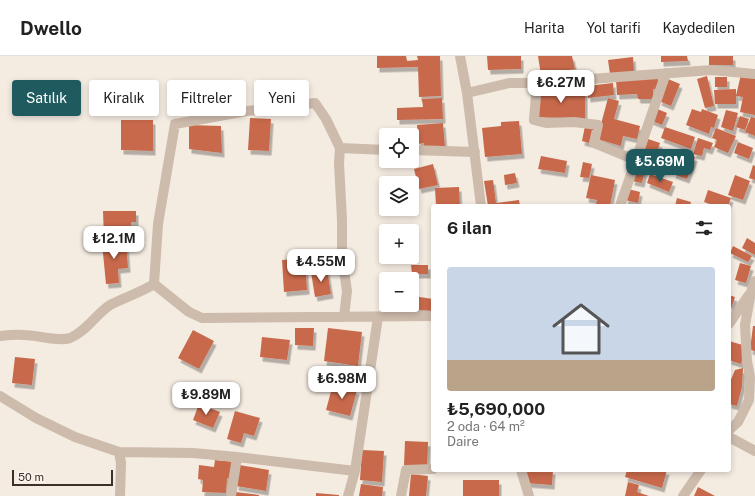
<!DOCTYPE html>
<html lang="tr">
<meta charset="utf-8">
<style>
body{margin:0;font-family:"Public Sans",sans-serif;background:#f6f6f6;color:#222;height:100vh;display:flex;flex-direction:column;font-size:15px;white-space:nowrap}
*{box-sizing:border-box;margin:0}
p{font-size:13px;color:#767676}
.icon{flex:none;width:22px;height:22px;fill:none;stroke:currentColor;stroke-width:2;stroke-linecap:round;stroke-linejoin:round}
.map{position:relative;flex:1;overflow:hidden}
.side{position:absolute;left:431px;top:148px;width:300px;height:268px;display:flex;flex-direction:column;background:#fff;border-radius:4px;box-shadow:0 2px 6px #0003}
.side>*{flex:none}
.hud{position:absolute;left:12px;top:24px;width:359px;height:36px;display:flex;gap:8px}
.buttons{position:absolute;left:379px;top:72px;display:grid;gap:8px}
.buttons a{display:grid;place-items:center;width:40px;height:40px;border-radius:4px;background:#fff;box-shadow:0 2px 6px #0003;font-size:20px}
.scale{position:absolute;left:12px;bottom:10px;width:101px;box-sizing:border-box;padding-left:4px;border:2px solid #3b302b;border-top:0;font-size:11px;line-height:14px;white-space:nowrap;color:#3b302b;-webkit-text-stroke:3px #fbf5ee;paint-order:stroke}
.price{position:absolute;translate:-50% -34px;padding:0 9px;border-radius:8px;background:#fff;color:#222;font-size:13px;line-height:26px;filter:drop-shadow(0 1px 2px #0008)}
.price::after{content:'';position:absolute;left:50%;top:24px;width:12px;height:9px;margin-left:-6px;background:inherit;clip-path:polygon(0 0,100% 0,50% 100%)}
.price.selected{background:#1f5a5e;color:#fff}
ul{padding:0;list-style:none}
li{display:grid;align-content:center;gap:8px;height:212px;padding:0 16px}
li+li{border-top:1px solid #e0e0e0}
li span{display:grid;place-items:center;height:124px;border-radius:4px;color:#555}
li>.icon{margin-inline-start:auto}
span .icon{width:72px;height:72px;fill:#fffc;stroke-width:1}
li b{font-size:17px}
h2{display:flex;justify-content:space-between;align-items:center;height:48px;padding:0 16px;font-size:17px}
.chip{padding:0 14px;border-radius:4px;background:#fff;box-shadow:0 2px 6px #0003;font-size:14px;line-height:36px}
.chip.selected{background:#1f5a5e;color:#fff}
header{display:flex;align-items:center;gap:24px;box-sizing:border-box;height:56px;padding:0 20px;background:#fff;border-bottom:1px solid #e0e0e0}
header strong{font-size:19px}
nav{display:flex;gap:22px;margin-inline-start:auto;font-size:14px}
.map>svg:first-child{display:block}
.building{fill:#c8694b;filter:url(#shadow)}
.lines{fill:none;stroke-linecap:round;stroke-linejoin:round}
.minor{stroke:#cdbbac;stroke-width:10}
</style>
<header>
<strong>Dwello</strong>
<nav><a>Harita</a><a>Yol tarifi</a><a>Kaydedilen</a></nav>
</header>
<div class="map">
<svg width="755" height="440" viewBox="0 0 755 440">
<defs>
<filter id="shadow"><feDropShadow dx="2.5" dy="4.5" stdDeviation="0" flood-color="#0004"/></filter>
</defs>
<rect width="100%" height="100%" fill="#f4ebe1"/>
<path class="building" d="M377,0H406L407,5L418,4L417,0H440L441,40L419,41L418,11L377,12Z
M487,0H521V13L488,14Z
M538,0H572L575,13L541,19Z
M661,0H687L688,5L661,6Z
M709,0H733V9H709Z
M633,1L634,16L610,18L608,4Z
M741,18L755,21V59L740,56L743,41L736,40Z
M707,20L714,50L705,52L697,23Z
M658,21V33H653V43H638L637,38L617,39L616,23Z
M715,21H727V31H715Z
M668,23L680,28L671,50L659,45Z
M613,27L614,39L588,42L587,30Z
M538,32L585,34V63L537,61Z
M736,33V48H715L714,34Z
M442,42L443,63L397,64V52L423,51L422,43Z
M608,42L619,45L614,63L640,70L637,83L623,80L621,90L597,83Z
M655,52L667,57L662,69L650,64Z
M692,53L701,56L702,53L718,59L714,72L711,71L709,78L686,69Z
M726,54L738,57L733,75L721,71Z
M740,60L749,63L745,74L736,71Z
M751,61L755,62V80L745,76Z
M250,62L271,63L269,95L248,94Z
M121,64H153V95L121,94Z
M519,65L522,98L485,101L482,72L501,70V66Z
M443,67L445,91L424,93V87L418,88L417,69Z
M189,69L221,70L222,97L189,93Z
M585,70L595,72L589,87L582,85Z
M665,71L695,81L691,93L661,82Z
M716,72L736,80L728,97L714,91L717,84L712,82Z
M698,82L713,87L710,94L704,92L702,100L693,98Z
M648,83L660,87L656,99L644,96Z
M738,86L753,92L749,103L734,97Z
M680,96L695,101L687,123L673,118Z
M541,100L567,105L565,117L538,113Z
M583,106L592,108L589,122L580,121Z
M433,108L438,129L419,133L414,113Z
M753,109L755,110V124L749,122Z
M635,111L645,114L642,127L632,125Z
M515,117L517,127L505,129L504,119Z
M650,118L673,126L669,136L647,127Z
M591,119L615,124L610,150L596,148L597,144L586,142Z
M735,119L750,125L743,144L728,139Z
M493,124L496,147L519,144L520,150H488L484,125Z
M459,131L460,150H436L435,132Z
M628,133L640,136L638,147L625,144Z
M708,134L731,142L728,150H716L704,146Z
M677,142L691,146L690,150H675Z
M103,155H136V166H131V181L104,182Z
M747,182L755,187V199L742,192Z
M126,185L128,212L118,213L119,227L106,228L102,187Z
M733,190L752,200L748,206L730,197Z
M305,202L307,234L284,236L282,204Z
M740,207L751,210L746,227L735,224Z
M411,209H428V218H412Z
M327,213L331,238L315,241L311,216Z
M729,239L735,241L731,253L729,252Z
M413,240L433,243V255L412,253Z
M753,270H755V295L750,294Z
M295,272H314L313,290L295,289Z
M328,272L362,276L358,310L324,305Z
M193,274L214,285L199,313L178,302Z
M262,281L290,284L287,304L260,301Z
M729,285L746,290L741,308L729,304Z
M15,301L35,303L32,329L12,327Z
M743,312L742,331L737,350L729,348V328L735,314Z
M333,328L357,334L350,360L326,354Z
M199,348L220,356L213,372L193,364Z
M235,355L260,362L254,380L244,377L241,387L227,383Z
M405,385L428,386L427,410L404,409Z
M362,394L384,395L382,426L360,424Z
M215,404L234,406L233,416H230L229,422H227L226,437L202,436L203,424L198,423L199,409L214,411Z
M239,409L269,414L266,435L236,430Z
M527,414H553L552,429L526,427Z
M627,414H667L662,432L625,421Z
M411,418L428,420L426,440H409Z
M463,424H499V440H463Z
M628,426L639,429L637,436L649,440H625Z
M361,428L383,431L382,440H359Z
M698,431L715,440H694Z
M236,436L259,439V440H236Z
M316,437L339,439V440H316Z"/>
<g class="lines">
<path class="minor" d="M460,0L467,37L481,150
M537,27L534,64L546,67L574,66L598,69L594,87L635,104
M467,37L509,27H537L712,14L755,18
M340,92L339,107L342,164V201L347,235L344,261
M412,94L475,96
M620,150L666,17
M154,228L158,168L175,68L247,55L315,47L326,63L340,92L386,94
M154,228L189,256L202,262L433,260
M729,268L748,240
M0,280C8,279 16,278 24,279C37,279 59,286 70,282C86,276 96,258 110,249C125,241 140,237 154,228
M0,340L36,362L75,381L119,396
M729,374L738,366L749,344L750,321L747,305L745,269L751,236L755,225
M729,381L755,395
M521,414L529,440
M120,440L121,407L119,396L193,397L237,401
M231,440L237,401L355,415
M348,440L355,415L378,261
M401,440L406,414L433,413
M683,440L701,414"/>
</g>
</svg>
<div class="buttons">
<a><svg class="icon" aria-label="locate" viewBox="0 0 24 24"><circle cx="12" cy="12" r="6"/><path d="M12 2v4M12 18v4M2 12h4M18 12h4"/></svg></a>
<a><svg class="icon" aria-label="layers" viewBox="0 0 24 24"><path d="M12 4l9 5-9 5-9-5zM3 14l9 5 9-5"/></svg></a>
<a>+</a>
<a>−</a>
</div>
<div class="scale">50 m</div>
<b class="price" style="left:561px;top:48px">₺6.27M</b>
<b class="price selected" style="left:660px;top:127px">₺5.69M</b>
<b class="price" style="left:114px;top:204px">₺12.1M</b>
<b class="price" style="left:321px;top:227px">₺4.55M</b>
<b class="price" style="left:342px;top:344px">₺6.98M</b>
<b class="price" style="left:206px;top:360px">₺9.89M</b>
<div class="hud">
<a class="chip selected">Satılık</a>
<a class="chip">Kiralık</a>
<a class="chip">Filtreler</a>
<a class="chip">Yeni</a>
</div>
<section class="side">
<h2>6 ilan<svg class="icon" aria-label="filters" viewBox="0 0 24 24"><path d="M4 7h16M4 17h16"/><circle cx="9" cy="7" r="2"/><circle cx="15" cy="17" r="2"/></svg></h2>
<ul>
<li><span style="background:linear-gradient(#c9d6e8 75%,#b9a48a 0)"><svg class="icon" aria-label="home" viewBox="0 0 24 24"><path d="M3 11l9-7 9 7M6 9v11h12V9"/></svg></span><div><b>₺5,690,000</b><p>2 oda · 64 m²</p><p>Daire</p></div></li>
</ul>
</section>
</div>
